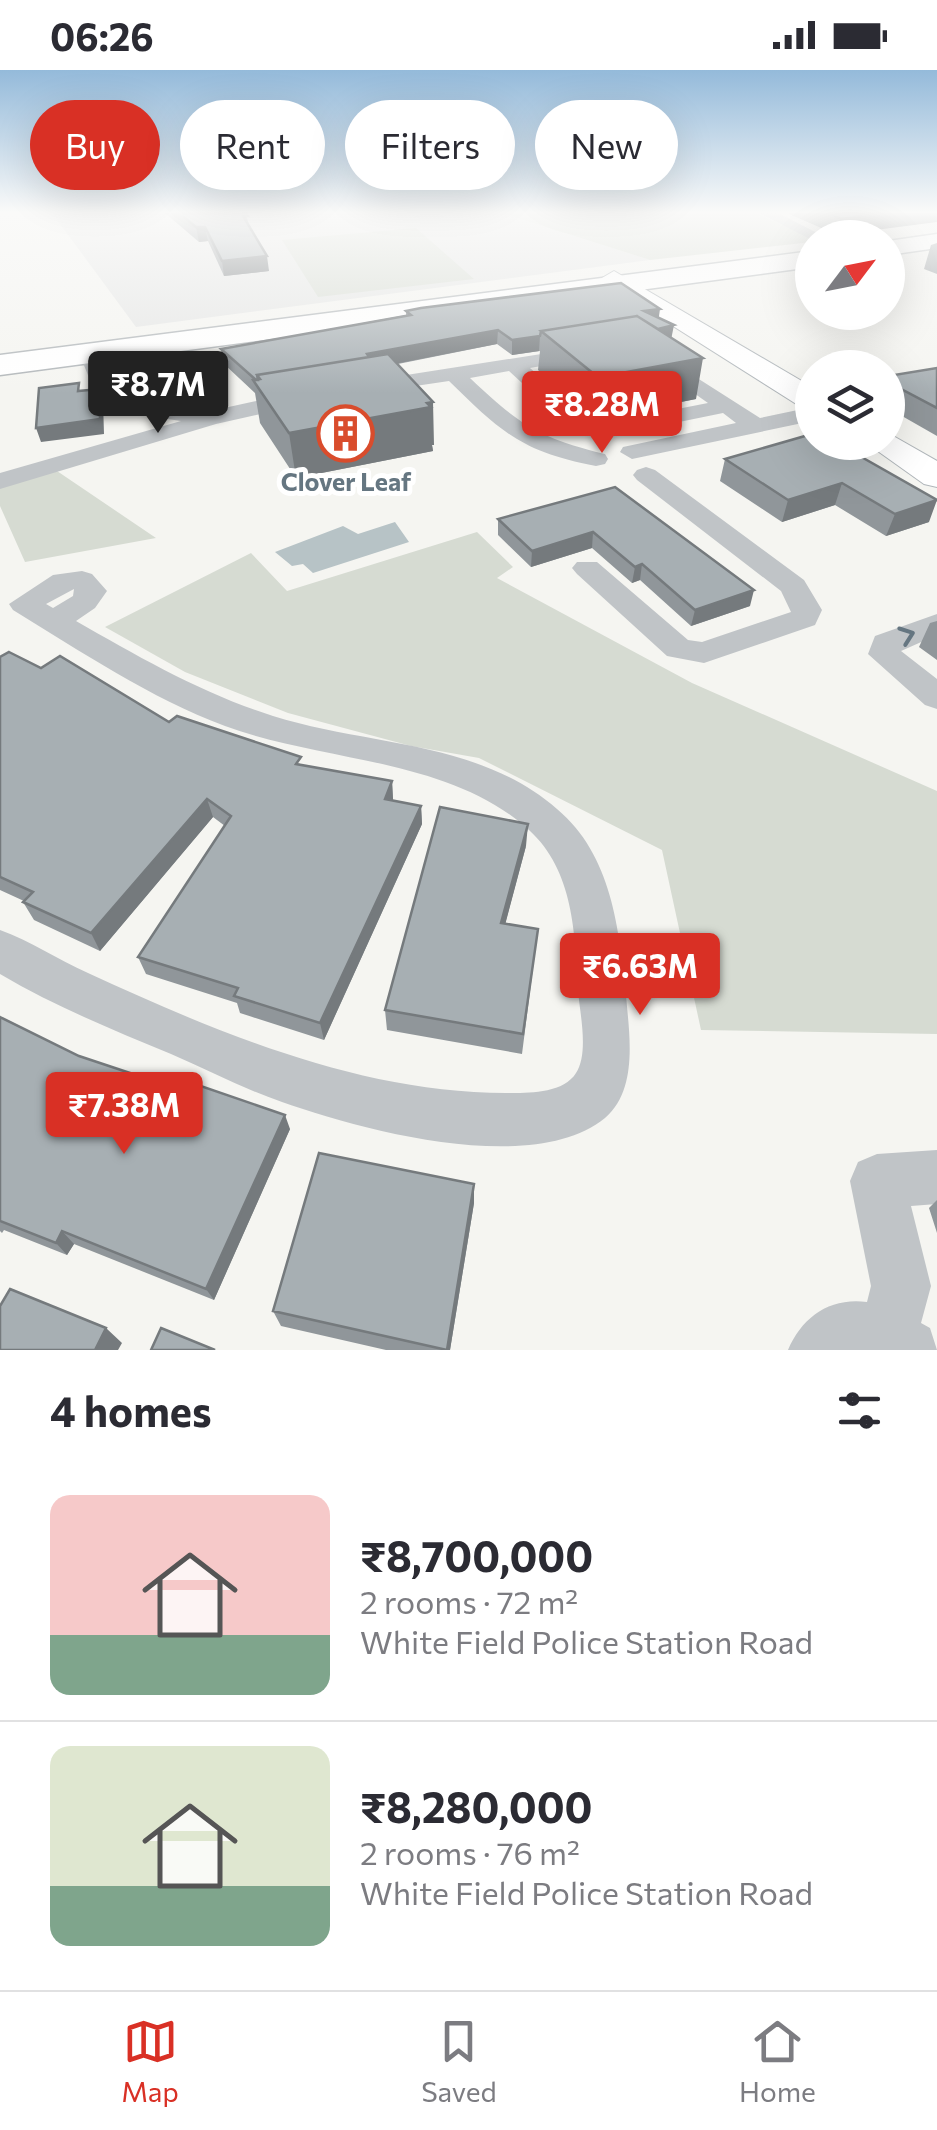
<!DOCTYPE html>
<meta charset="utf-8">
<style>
body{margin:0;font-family:Commissioner,sans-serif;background:#f2f2f3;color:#2b2b33;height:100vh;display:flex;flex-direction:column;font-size:38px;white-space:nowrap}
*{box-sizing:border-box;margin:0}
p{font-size:32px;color:#7c7c81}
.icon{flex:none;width:55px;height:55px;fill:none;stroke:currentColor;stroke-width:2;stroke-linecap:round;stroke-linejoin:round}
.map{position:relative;height:1280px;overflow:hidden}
.details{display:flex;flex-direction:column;background:#fff;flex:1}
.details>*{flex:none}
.banner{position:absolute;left:30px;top:30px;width:878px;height:90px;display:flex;gap:20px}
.needle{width:65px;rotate:58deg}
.buttons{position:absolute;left:795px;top:150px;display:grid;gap:20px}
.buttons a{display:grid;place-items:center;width:110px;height:110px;border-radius:50%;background:#fff;box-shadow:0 10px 40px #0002;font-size:50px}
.price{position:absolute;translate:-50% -85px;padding:0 22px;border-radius:10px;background:#d93025;color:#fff;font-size:32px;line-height:65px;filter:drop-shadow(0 2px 5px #0008)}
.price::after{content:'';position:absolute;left:50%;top:60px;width:30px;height:22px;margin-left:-15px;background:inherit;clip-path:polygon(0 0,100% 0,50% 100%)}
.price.on{background:#222;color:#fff}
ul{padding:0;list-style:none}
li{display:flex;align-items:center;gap:30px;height:250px;padding:0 50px}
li+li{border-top:2px solid #e1e1e2}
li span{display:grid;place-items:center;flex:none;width:280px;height:200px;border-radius:20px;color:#555}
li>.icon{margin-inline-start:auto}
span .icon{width:120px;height:120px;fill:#fffc;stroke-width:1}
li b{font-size:42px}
h2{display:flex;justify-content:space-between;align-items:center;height:120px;padding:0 50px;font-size:42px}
.tag{padding:0 35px;border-radius:45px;background:#fff;box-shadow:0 10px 40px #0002;font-size:35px;line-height:90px}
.tag.on{background:#d93025;color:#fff}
.status{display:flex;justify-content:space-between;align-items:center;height:70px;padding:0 50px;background:#fff;direction:ltr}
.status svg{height:28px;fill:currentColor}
.dock{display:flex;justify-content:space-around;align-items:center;height:140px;border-top:2px solid #e1e1e2;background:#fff;font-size:28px;color:#7c7c81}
.dock a{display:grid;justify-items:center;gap:5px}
.dock .on{color:#d93025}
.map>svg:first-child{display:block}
.built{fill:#e5e6e5}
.green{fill:#d6dbd2}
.water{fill:#b7c3c6}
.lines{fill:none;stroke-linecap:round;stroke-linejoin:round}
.secondary-casing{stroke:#b0b6ba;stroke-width:2}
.primary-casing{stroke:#b1b6b9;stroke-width:3}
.street{fill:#c0c4c7;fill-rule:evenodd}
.secondary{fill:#fff;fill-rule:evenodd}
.primary{fill:#fff;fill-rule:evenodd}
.wall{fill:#90969a}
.shaded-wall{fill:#757a7d}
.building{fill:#a7afb3;stroke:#757a7d;stroke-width:2.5}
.oneway{stroke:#657681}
.labels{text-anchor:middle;stroke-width:10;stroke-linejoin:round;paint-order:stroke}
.far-poi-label{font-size:25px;font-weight:bold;fill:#657681;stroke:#fff}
</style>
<div class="status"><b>06:26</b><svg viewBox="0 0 49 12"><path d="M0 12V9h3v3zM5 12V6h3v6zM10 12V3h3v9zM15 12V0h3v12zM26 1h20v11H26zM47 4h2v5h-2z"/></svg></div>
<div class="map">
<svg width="937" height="1280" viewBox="0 0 937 1280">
<rect width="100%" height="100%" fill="#f5f5f1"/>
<path class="built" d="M52,143H502L650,190L136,257Z"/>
<path class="green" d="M502,143H756L812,168V172L650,190Z
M416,158L474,209L318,227L282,170Z
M57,401L156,468L25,492L0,436V415Z
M477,462L513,497L497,508L692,613L937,721V964L701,960L662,780L479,688L411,676L288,643L185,602L105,557L251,483L287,521Z"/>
<path class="water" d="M395,452L409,472L313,503L303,494L292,496L275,482L343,456L358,464Z"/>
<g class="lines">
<defs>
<path id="secondary" d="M614,201L812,317V339L801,337L605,213L602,208Z
M888,363L937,391V417L924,414L865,372H888Z"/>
<path id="primary" d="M937,164V178L888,185V171Z
M812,181V197L0,305V285Z"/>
</defs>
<use href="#secondary" class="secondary-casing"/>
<use href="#primary" class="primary-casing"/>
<path class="street" d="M759,143H778L827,168L812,170Z
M89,277L99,283L108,307L173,337L215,340L301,321L312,328L309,333L216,354L0,419V403L181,351L161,348L92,315L79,283Z
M586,277L596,283L593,287L530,298L588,349L606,353L708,333L651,293V285L658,283L760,348L812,337V351L632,389L620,382L623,377L736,353L723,343L606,367L572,359L509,301L470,308C520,355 537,367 605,384L608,389L605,394L596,396C522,382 501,362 449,311L368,323L357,317L368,311Z
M646,397L655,400L804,510L822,540L815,555L704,593L667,586L577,504L572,498L577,492H597L688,570L702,572L791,542L781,521L637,410L633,405L637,400Z
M82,501L92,504L107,521L95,538L76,551C139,587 203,624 273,646C368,676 478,670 557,739C612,785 619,859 626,925C629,963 639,1019 605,1048C533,1107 361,1060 282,1032C244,1019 208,1000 171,984C113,960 54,936 0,904V860C31,871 58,890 88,903C218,963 361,1023 506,1023C527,1023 563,1024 576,1003C589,983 580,944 578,921C575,864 574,801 529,760C450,688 323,692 225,656C150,628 82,582 13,540L9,534L53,505ZM74,519L73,526L53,538L46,534Z
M937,544V565L901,581L937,609V639L925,635L868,584L875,566Z
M937,1080V1134L911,1136L931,1216L921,1253L930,1258L937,1280H788C802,1247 830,1227 867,1232L871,1216L850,1111L858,1092L877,1084Z"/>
<use href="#secondary" class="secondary"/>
<use href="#primary" class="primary"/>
</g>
<path class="wall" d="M165,143H246L249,156L269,201L224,206L208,171L199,172Z
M787,143H937L837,165Z
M937,173V204L924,199L931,175Z
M406,241L658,248L672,268L696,329L600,348L590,346L538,300L540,281L512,285L497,274L398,294L434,375H432L433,381L296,408L260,353L255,323L224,294L221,279L406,245Z
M937,298V366L888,338V306Z
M812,364L929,452L886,466L835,435L782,452L720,411L725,389Z
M615,417L750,536L691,556L640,510L632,513L592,478L531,497L498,465V449Z
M937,551V590L919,577L930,553Z
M0,587L41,598L169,652L303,695L392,711L393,731L421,736L422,754L324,970L240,943L237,933L146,904L138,887L225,756L213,747L100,881L34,850L23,832L24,831L0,820Z
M526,776L505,854L538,859L522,984L387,960L385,940Z
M0,947L79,986L290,1059L214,1230L74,1174L67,1185L4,1160L2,1163L0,1161Z
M474,1114V1133L450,1280H386L281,1256L273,1241Z
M937,1130V1163L929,1138Z"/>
<path class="shaded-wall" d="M885,143H937V152L837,165L841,149Z
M196,157H205L208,171L199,172Z
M267,186L269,201L224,206L222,191Z
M660,239L658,253L644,241Z
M674,255L671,270L655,260Z
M498,260L497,274L374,298L367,284Z
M540,266L539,281L512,285V270Z
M703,288L696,329L600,348L605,306Z
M99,319L103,332L104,364L41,372L36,358Z
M433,332L434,375H432L433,381L296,408L289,363Z
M842,413L835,435L782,452L788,430Z
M937,430L929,452L886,466L895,444Z
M593,462L592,478L531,497L532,481Z
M642,494L640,510L632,513L635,497Z
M754,520L750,536L691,556L695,540Z
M392,711L393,729L386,747L385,729Z
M207,729L213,747L100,881L91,863Z
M421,736L422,754L324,970L320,953Z
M528,754L526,776L500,874L501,853Z
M285,1045L290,1059L214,1230L206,1219Z
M474,1114V1133L450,1280H447Z
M62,1161L74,1174L67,1185L56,1173Z
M106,1258L122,1273L118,1280H95Z"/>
<path class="building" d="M179,143H246L248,146H243L267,186L222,191L205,157H196Z
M828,143H885L841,149Z
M621,213L660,239L644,241L674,255L658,259L637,246L541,261L540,266L512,270L498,260L367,284L369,287L257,305L258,310H256L221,279L411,245L406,241L421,238Z
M637,246L703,288L605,306L594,304L541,261Z
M388,284L433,332L427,333L431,337L289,363L253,310L260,309L257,305Z
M937,298V338L888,312V306Z
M79,313L78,321L99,319L100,349L36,358L39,318Z
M812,364V372H835L937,430L895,444L842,413L788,430L725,389Z
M615,417L754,520L695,540L642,494L635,497L593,462L532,481L498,449Z
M9,582L41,598L60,586L169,652L177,646L301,687L296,694L392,711L385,729L421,736L320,953L234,926L238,918L138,887L231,746L207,729L91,863L23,832L33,822L0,807V587Z
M440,737L528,754L501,853L538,859L523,964L385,940Z
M0,947L79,986L190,1023L195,1014L285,1045L206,1219L62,1161L56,1173L0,1151Z
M319,1083L474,1114L447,1280L273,1241Z
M10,1219L106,1258L95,1280H0V1236Z
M161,1258L215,1280H151Z"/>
<defs><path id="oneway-chevron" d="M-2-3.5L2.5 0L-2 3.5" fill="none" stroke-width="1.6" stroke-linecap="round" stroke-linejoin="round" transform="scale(2.5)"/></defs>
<use class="oneway" href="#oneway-chevron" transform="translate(907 565) rotate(-20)"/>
<linearGradient id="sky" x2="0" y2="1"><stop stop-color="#94bada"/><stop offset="0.44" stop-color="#fafaf9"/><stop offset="1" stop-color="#fafaf9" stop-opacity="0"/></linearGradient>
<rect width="937" height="323" fill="url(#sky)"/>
<defs>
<symbol id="building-ring" viewBox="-11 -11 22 22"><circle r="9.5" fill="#fff" stroke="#d94c2c" stroke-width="1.5"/><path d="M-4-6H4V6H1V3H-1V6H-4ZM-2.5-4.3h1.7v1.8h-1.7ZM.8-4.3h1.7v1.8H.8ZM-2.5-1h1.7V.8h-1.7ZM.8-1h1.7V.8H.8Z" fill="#d94c2c"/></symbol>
</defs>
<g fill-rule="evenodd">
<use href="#building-ring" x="314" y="332" width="63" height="63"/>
</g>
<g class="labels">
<g class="far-poi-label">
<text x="346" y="421">Clover Leaf</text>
</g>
</g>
</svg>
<div class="buttons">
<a><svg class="needle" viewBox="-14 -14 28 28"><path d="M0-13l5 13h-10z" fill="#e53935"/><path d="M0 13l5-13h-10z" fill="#7c7c81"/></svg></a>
<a><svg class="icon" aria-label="layers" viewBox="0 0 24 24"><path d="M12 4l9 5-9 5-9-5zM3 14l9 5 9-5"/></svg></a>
</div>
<b class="price on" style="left:158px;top:366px">₹8.7M</b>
<b class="price" style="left:602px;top:386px">₹8.28M</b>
<b class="price" style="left:640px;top:948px">₹6.63M</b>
<b class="price" style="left:124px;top:1087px">₹7.38M</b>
<div class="banner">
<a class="tag on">Buy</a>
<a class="tag">Rent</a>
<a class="tag">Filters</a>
<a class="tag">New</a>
</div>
</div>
<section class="details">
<h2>4 homes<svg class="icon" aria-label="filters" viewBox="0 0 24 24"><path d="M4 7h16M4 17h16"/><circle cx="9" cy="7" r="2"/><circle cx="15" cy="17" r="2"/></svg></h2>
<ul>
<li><span style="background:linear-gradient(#f6c9c9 70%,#7fa58c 0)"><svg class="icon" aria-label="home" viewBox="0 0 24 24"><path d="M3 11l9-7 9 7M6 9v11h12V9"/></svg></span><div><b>₹8,700,000</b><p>2 rooms · 72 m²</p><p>White Field Police Station Road</p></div></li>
<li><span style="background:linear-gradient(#dfe7d0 70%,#7fa58c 0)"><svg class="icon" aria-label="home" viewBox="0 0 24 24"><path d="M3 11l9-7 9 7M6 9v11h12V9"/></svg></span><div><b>₹8,280,000</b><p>2 rooms · 76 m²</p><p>White Field Police Station Road</p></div></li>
</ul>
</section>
<nav class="dock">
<a class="on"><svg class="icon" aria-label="map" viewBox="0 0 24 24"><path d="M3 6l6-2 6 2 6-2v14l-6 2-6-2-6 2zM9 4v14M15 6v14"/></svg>Map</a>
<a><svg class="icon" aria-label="saved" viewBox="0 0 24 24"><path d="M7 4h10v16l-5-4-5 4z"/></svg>Saved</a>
<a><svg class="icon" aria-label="home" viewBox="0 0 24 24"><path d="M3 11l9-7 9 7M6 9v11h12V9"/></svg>Home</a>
</nav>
